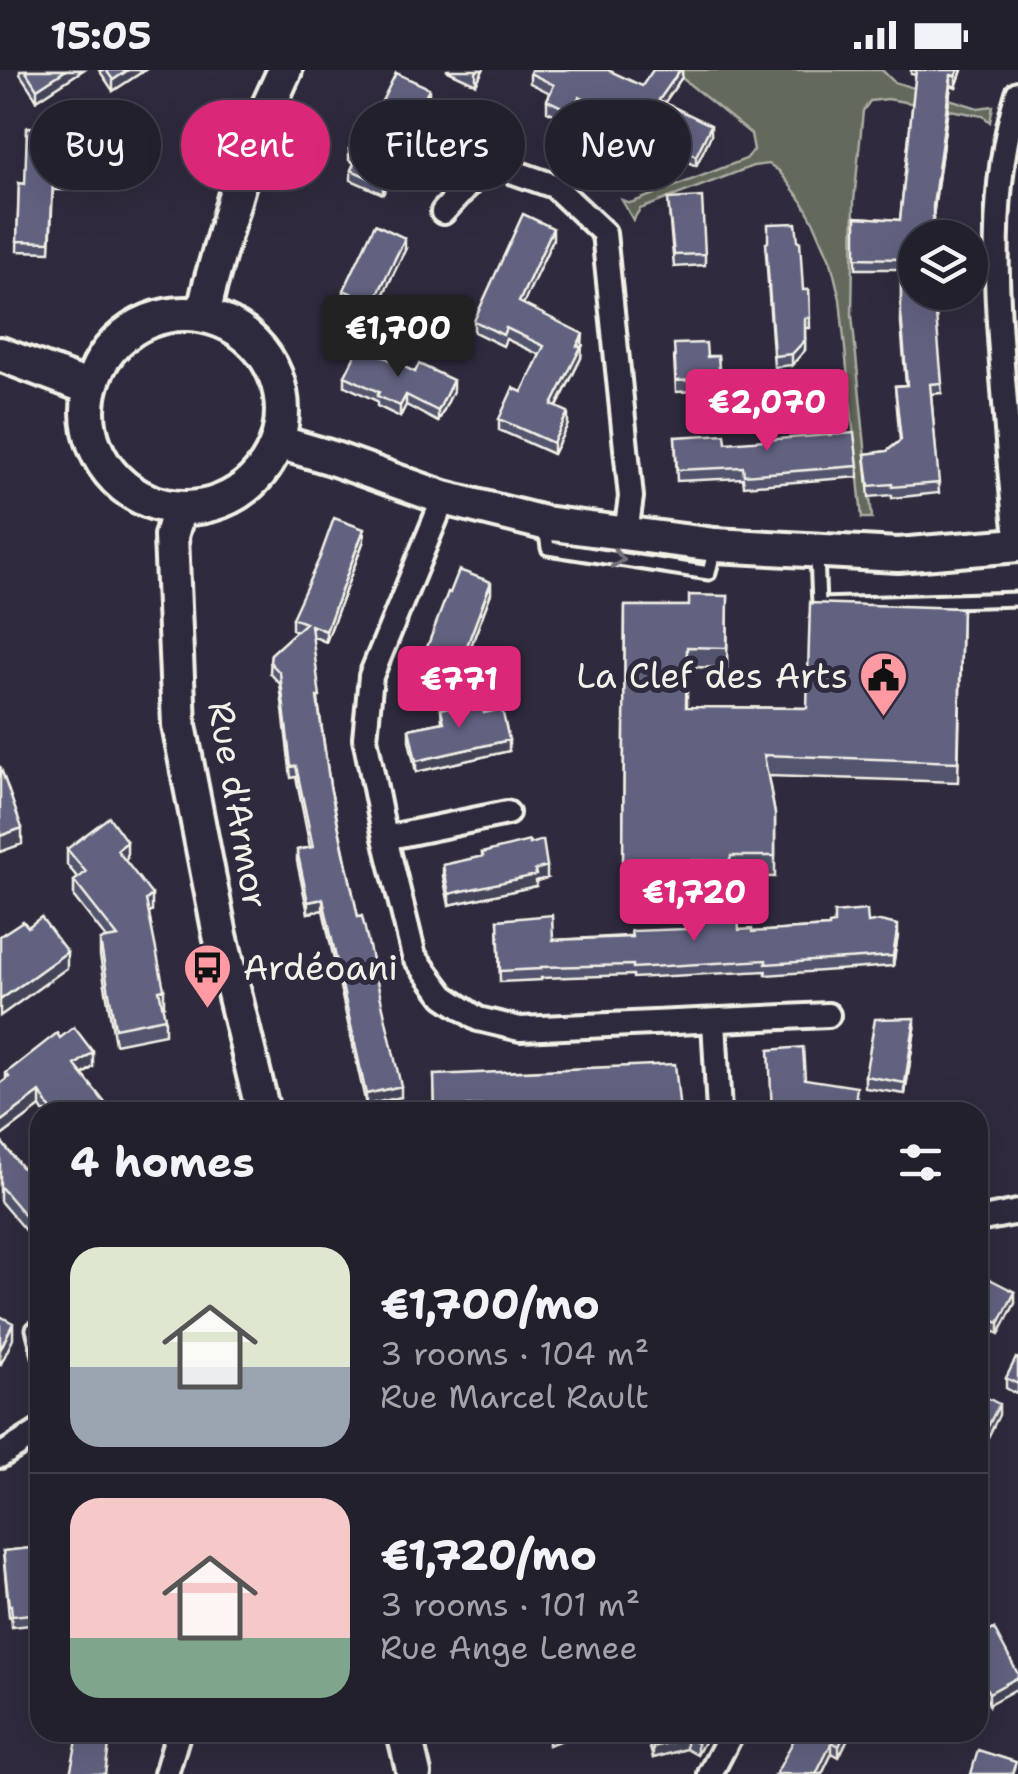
<!DOCTYPE html>
<meta charset="utf-8">
<style>
body{margin:0;font-family:"Shantell Sans",sans-serif;background:#2f2d3a;color:#f1f3f6;height:100vh;display:flex;flex-direction:column;font-size:38px;white-space:nowrap}
*{box-sizing:border-box;margin:0}
p{font-size:32px;color:#a3a3aa}
.icon{flex:none;width:55px;height:55px;fill:none;stroke:currentColor;stroke-width:2;stroke-linecap:round;stroke-linejoin:round}
.map{position:relative;flex:1;overflow:hidden}
.details{position:absolute;left:30px;top:1032px;width:958px;height:640px;display:flex;flex-direction:column;background:#23202e;border-radius:30px;box-shadow:0 10px 40px #0002,0 0 0 2px #403e4a}
.details>*{flex:none}
.banner{position:absolute;left:30px;top:30px;width:960px;height:90px;display:flex;gap:20px}
.fabs{position:absolute;left:898px;top:150px;display:grid;gap:20px}
.fabs a{display:grid;place-items:center;width:90px;height:90px;border-radius:50%;background:#23202e;box-shadow:0 10px 40px #0002,0 0 0 2px #403e4a;font-size:50px}
.price{position:absolute;translate:-50% -85px;padding:0 22px;border-radius:10px;background:#db2777;color:#fff;font-size:32px;line-height:65px;filter:drop-shadow(0 2px 5px #0008)}
.price::after{content:'';position:absolute;left:50%;top:60px;width:30px;height:22px;margin-left:-15px;background:inherit;clip-path:polygon(0 0,100% 0,50% 100%)}
.price.selected{background:#222;color:#fff}
ul{padding:0;list-style:none}
li{display:flex;align-items:center;gap:30px;height:250px;padding:0 40px}
li+li{border-top:2px solid #403e4a}
li span{display:grid;place-items:center;flex:none;width:280px;height:200px;border-radius:30px;color:#555}
li>.icon{margin-inline-start:auto}
span .icon{width:120px;height:120px;fill:#fffc;stroke-width:1}
li b{font-size:42px}
h2{display:flex;justify-content:space-between;align-items:center;height:120px;padding:0 40px;font-size:42px}
.chip{padding:0 35px;border-radius:45px;background:#23202e;box-shadow:0 10px 40px #0002,0 0 0 2px #403e4a;font-size:35px;line-height:90px}
.chip.selected{background:#db2777;color:#fff}
.status{display:flex;justify-content:space-between;align-items:center;height:70px;padding:0 50px;background:#23202e;direction:ltr}
.status svg{height:28px;fill:currentColor}
.map>svg:first-child{display:block}
.green{fill:#64695b;stroke:#acada2;stroke-width:2.5}
.lines{fill:none;stroke-linecap:round;stroke-linejoin:round}
.lane-casing{stroke:#f4f1e8;stroke-width:19}
.street-casing{stroke:#f4f1e8;stroke-width:30}
.secondary-casing{stroke:#f4f1e8;stroke-width:40}
.lane{stroke:#2f2a3d;stroke-width:11}
.street{stroke:#2f2a3d;stroke-width:22}
.secondary{stroke:#2f2a3d;stroke-width:32}
.wall{fill:#53546e;stroke:#f4f1e8;stroke-width:2.5}
.shaded-wall{fill:#44455a;stroke:#f4f1e8;stroke-width:2.5}
.building{fill:#616280;stroke:#f4f1e8;stroke-width:2.5}
.oneway{stroke:#747079}
.labels{text-anchor:middle;stroke-width:10;stroke-linejoin:round;paint-order:stroke}
.poi-label{font-size:35px;fill:#f4f1e8;stroke:#2f2a3d;text-anchor:end}
.street-label{font-size:35px;fill:#f4f1e8;stroke:#2f2a3d}
</style>
<div class="status"><b>15:05</b><svg viewBox="0 0 49 12"><path d="M0 12V9h3v3zM5 12V6h3v6zM10 12V3h3v9zM15 12V0h3v12zM26 1h20v11H26zM47 4h2v5h-2z"/></svg></div>
<div class="map">
<svg width="1018" height="1704" viewBox="0 0 1018 1704">
<rect width="100%" height="100%" fill="#2f2a3d"/>
<filter id="ink" filterUnits="userSpaceOnUse"><feTurbulence type="fractalNoise" baseFrequency=".01" numOctaves="2"/><feDisplacementMap in="SourceGraphic" scale="20" xChannelSelector="R" yChannelSelector="G"/><feConvolveMatrix kernelMatrix="1 2 1 2 8 2 1 2 1" color-interpolation-filters="sRGB"/></filter>
<g filter="url(#ink)">
<path class="green" d="M672,0H882L894,12L978,38L993,36L990,52L983,46L888,29L870,31L863,41L854,131L852,245L872,448H862L840,229L831,192L815,155L802,131L779,101L769,94L753,96L640,139L633,150L622,130L630,133L636,131L746,89L754,80L751,64Z"/>
<g class="lines">
<defs>
<path id="lane" d="M545,457L548,478L709,503L715,477
M817,485L819,535L1018,529
M33,1259L40,1286"/>
<path id="street" d="M1018,23C988,119 996,220 1004,320C1008,371 1011,422 1018,473
M443,142L488,93L554,116L604,163L631,427L626,463
M444,428L371,606L365,668L385,768L414,886L444,926L478,949L520,959L828,945
M385,768L507,743
M714,951L719,1042
M978,1150L1018,1142
M0,1386L40,1361
M166,1704L177,1667
M710,1704L732,1662"/>
<path id="secondary" d="M88 341a97 97 0 1 1 194 0a97 97 0 1 1-194 0Z
M203,245L210,215L248,81L285,0
M0,284L90,318
M278,372L329,387L444,428L544,453L715,475L898,485L1018,475
M179,438L171,466L179,655L220,865L263,1042
M404,1662L414,1704"/>
</defs>
<use href="#lane" class="lane-casing"/>
<use href="#street" class="street-casing"/>
<use href="#secondary" class="secondary-casing"/>
<use href="#lane" class="lane"/>
<use href="#street" class="street"/>
<use href="#secondary" class="secondary"/>
</g>
<path class="wall" d="M20,0H83L37,30L20,4Z
M99,0H145L113,21Z
M446,0H483L476,14Z
M682,0V7L664,33L711,65L696,96L654,76V72L579,37L572,53L547,41V30L550,23L530,13V3L642,16Z
M911,0H962L956,17L951,15L933,146L934,233L942,323L931,324L939,423L892,428V425L869,427L865,384L887,381L900,371L895,316L906,315L901,254V199H856V147L900,150L916,5L911,4Z
M429,29L383,124L351,110V100L354,93L349,90V79L367,61Z
M59,84L70,85L69,120H53L50,182L17,181L19,113L25,114Z
M668,129L705,184V195L674,197Z
M553,169L523,234L583,275L581,279V288L557,337L568,354L553,384L499,360V349L522,322L540,285L506,269L503,276L474,262V251Z
M405,180L373,246L344,231V220Z
M766,184L803,220H809L810,258H805V280L792,295L774,297Z
M674,286H718L720,320L676,322Z
M345,306L453,321L438,352L406,335L400,347L377,336V331L345,316Z
M675,367L726,373L858,396V407L744,416L743,408L677,411Z
M364,470L326,572L312,566L319,638L330,716L358,847L401,1027L366,1035L323,840L308,843L297,791V780L310,777L296,707L291,708L280,614L270,603L271,584L297,561L292,559V548Z
M491,523L453,624L418,612V601Z
M728,526L727,598L687,597V637L807,638L962,538L958,712L768,706L775,744V807L731,806L730,811H670V816H623L625,536H689Z
M441,639L484,643L509,681L416,702L409,670V659L442,652Z
M67,779L127,788L125,790L152,841L149,844L164,935H162L165,948V964L115,974L100,886V870L107,869L74,827V811L78,808L67,795Z
M482,783L547,808L536,811V816L449,835L443,806V795L482,787Z
M498,850L553,870L739,860L752,862L829,857L868,853L898,865L893,896L766,905V901L633,908V905L541,908V910L500,912Z
M915,959L905,1024L865,1018V1006Z
M60,968L93,997L83,1005L112,1042H43L40,1037L0,1067V1014L6,1010V1003Z
M434,1005L680,1042H435Z
M805,1009L857,1027L855,1042H772Z
M0,1070L22,1098L40,1083V1178L0,1131Z
M978,1203L1015,1233L999,1264L978,1253Z
M1018,1289V1325L1006,1318V1308Z
M40,1455V1521H38L40,1554L12,1557L11,1546L9,1547L3,1481L31,1478L30,1456Z
M994,1559L989,1634L978,1614V1568Z
M93,1662H122V1668Z
M645,1662H705V1670L697,1685L686,1679L653,1688Z
M851,1662L839,1687L832,1683L822,1704H776Z"/>
<path class="shaded-wall" d="M66,0H83L37,30V19Z
M128,0H145L113,21V10Z
M478,0H483L476,14V3Z
M680,0H682V7L659,41V30Z
M958,0H962L956,17V6Z
M951,5V15L933,147V136Z
M429,18V29L383,124V114Z
M579,27V37L572,53V42Z
M711,55V65L696,96V86Z
M553,158V169L519,243V232Z
M405,168V180L373,246V234Z
M583,264L581,288L552,346V335Z
M805,270V280L792,295V284Z
M453,310V321L438,352V341Z
M406,325V335L400,347V336Z
M568,342V354L553,384V373Z
M364,459V470L326,572V561Z
M491,512V523L453,624V613Z
M509,670V681L416,702V691Z
M22,758V774L0,782V766Z
M127,772V788L117,796V780Z
M547,796V808L536,811V816L449,835V824Z
M152,825V841L146,846V830Z
M323,829V840L308,843V832Z
M898,855V865L893,896V886Z
M67,882V898L0,946V930Z
M164,919V935L159,936V920Z
M915,948V959L905,1024V1013Z
M93,982V997L75,1010V995Z
M401,1016V1027L366,1035V1024Z
M40,1022V1037L0,1067V1052Z
M1015,1222V1233L999,1264V1253Z
M13,1253V1269L0,1296V1280Z
M999,1334V1345L978,1388V1377Z
M986,1427V1438L978,1454V1443Z
M1018,1607V1618L989,1634V1623Z
M552,1662H577V1665L548,1675V1664Z
M703,1662H705V1670L697,1685V1673Z
M846,1662H851L839,1687V1676Z
M686,1668V1679L653,1688V1677Z
M832,1672V1683L822,1704H816Z"/>
<path class="building" d="M25,0H66L37,19Z
M106,0H128L113,10Z
M531,0H608L642,16L653,0H680L659,30L711,55L696,86L654,66L656,62L579,27L572,42L547,30L554,15L530,3Z
M916,0H958L956,6L951,5L933,136V168H915V222H934L942,313L930,314L939,413L892,417V414L869,416L865,384L887,381L901,370L895,316L907,315L901,243V189L856,188V147L900,150Z
M396,3L429,18L383,114L351,100L359,84L349,79L362,58L367,61Z
M27,57L60,58L59,84L70,85L69,110H53L50,172L17,171L19,113L25,114Z
M702,127L705,184L674,185L668,129Z
M523,144L553,158L519,232L583,264L577,276L581,277L552,335L568,342L553,373L499,349L513,318L522,322L544,276L506,258L503,265L474,251Z
M796,153L798,171H800L803,220H809L810,248H805V270L792,284L774,286L766,173L768,172V154Z
M375,154L405,168L373,234L344,220Z
M706,273L707,287L718,286L720,309L676,311L674,274Z
M360,275L415,302L419,294L453,310L438,341L406,325L400,336L377,326L379,322L345,306Z
M854,363L858,396L744,405L743,397L677,400L675,367L725,364L726,373Z
M334,448L364,459L326,561L311,555L320,627H317L330,716L344,783L358,847L362,846L401,1016L366,1024L323,829L308,832L297,780L313,777L296,696L291,697L280,603L270,592L271,584L305,553L292,548L320,487Z
M459,500L491,512L453,613L418,601L448,522L450,523Z
M689,525L728,526L727,578L687,577L686,637L807,638L810,533L962,538L958,692L764,685L775,744V786H731L730,791L670,790V796H623L625,536H689Z
M481,630L484,643L502,639L509,670L416,691L409,659L444,652L441,639Z
M0,696L22,758L0,766Z
M109,747L127,772L117,780L152,825L146,830L164,919L159,920L165,948L115,958L100,870L118,867L74,811L86,802L67,779Z
M543,770L547,796L535,800L536,805L449,824L443,795L483,786L482,783L529,771V774Z
M867,840L868,853L880,851L898,855L893,886L766,894V890L633,898V895L541,897V899L500,901L498,850L552,845L553,870L632,867L631,861L685,859V849L738,844L739,860L752,859V862L829,857V855L834,854V843Z
M41,847L67,882L0,930V866L23,851L28,857Z
M915,948L905,1013L865,1006L875,949Z
M74,957L93,982L75,995L112,1042H52L40,1022L0,1052V1014L9,1007L6,1003L57,963L60,968Z
M803,977L805,1009L857,1017L854,1040L772,1042L769,980Z
M675,994L680,1042H573L572,1031L435,1038L434,1005Z
M0,1070L22,1098L40,1083V1163L0,1116Z
M978,1203L1015,1222L999,1253L978,1242Z
M0,1246L13,1253L0,1280Z
M1016,1288L1018,1289V1314L1006,1308Z
M978,1323L999,1334L978,1377Z
M978,1422L986,1427L978,1443Z
M40,1455V1509L37,1510L40,1543L12,1546L11,1535L9,1536L3,1481L32,1478L30,1456Z
M994,1559L1018,1604V1607L989,1623L978,1603V1568Z
M649,1662H703L697,1673L686,1668L653,1677Z
M798,1662H846L839,1676L832,1672L816,1704H776Z
M77,1670L109,1675L105,1704H70Z
M978,1680L1016,1692L1012,1704H971Z"/>
<defs><path id="oneway-chevron" d="M-2-3.5L2.5 0L-2 3.5" fill="none" stroke-width="1.6" stroke-linecap="round" stroke-linejoin="round" transform="scale(2.5)"/></defs>
<use class="oneway" href="#oneway-chevron" transform="translate(618 489) rotate(9)"/>
</g>
<defs>
<symbol id="civic-pin" viewBox="-11 -11 22 30"><path d="M0 17L-7.5 6A9.5 9.5 0 1 1 7.5 6Z" fill="#ff9aa2" stroke="#2f2a3d"/><path d="M-.6-6.5H3V-4.5H.6V-3L4-1V1h2V6H-6V1h2V-1L-.6-3ZM-1.2 2.5V6h2.4V2.5Z" fill="#111"/></symbol>
<symbol id="bus-pin" viewBox="-11 -11 22 30"><path d="M0 17L-7.5 6A9.5 9.5 0 1 1 7.5 6Z" fill="#ff9aa2" stroke="#2f2a3d"/><path d="M-5-6H5V4H4V6H2V4H-2V6H-4V4H-5ZM-3.5-4V0h7V-4ZM-3.5 1.2v1.5H-2V1.2ZM2 1.2v1.5H3.5V1.2Z" fill="#111"/></symbol>
</defs>
<g fill-rule="evenodd">
<use href="#civic-pin" x="856" y="578" width="55" height="75"/>
<use href="#bus-pin" x="180" y="870" width="55" height="75"/>
</g>
<g class="labels">
<g class="poi-label">
<text x="848" y="618">La Clef des Arts</text>
<text x="243" y="910" text-anchor="start">Ardéoani</text>
</g>
<g class="street-label">
<text transform="translate(238 735) rotate(80)" y="12">Rue d'Armor</text>
</g>
</g>
</svg>
<div class="fabs">
<a><svg class="icon" aria-label="layers" viewBox="0 0 24 24"><path d="M12 4l9 5-9 5-9-5zM3 14l9 5 9-5"/></svg></a>
</div>
<b class="price selected" style="left:398px;top:310px">€1,700</b>
<b class="price" style="left:767px;top:384px">€2,070</b>
<b class="price" style="left:459px;top:661px">€771</b>
<b class="price" style="left:694px;top:874px">€1,720</b>
<div class="banner">
<a class="chip">Buy</a>
<a class="chip selected">Rent</a>
<a class="chip">Filters</a>
<a class="chip">New</a>
</div>
<section class="details">
<h2>4 homes<svg class="icon" aria-label="filters" viewBox="0 0 24 24"><path d="M4 7h16M4 17h16"/><circle cx="9" cy="7" r="2"/><circle cx="15" cy="17" r="2"/></svg></h2>
<ul>
<li><span style="background:linear-gradient(#dfe7d0 60%,#9aa5b1 0)"><svg class="icon" aria-label="home" viewBox="0 0 24 24"><path d="M3 11l9-7 9 7M6 9v11h12V9"/></svg></span><div><b>€1,700/mo</b><p>3 rooms · 104 m²</p><p>Rue Marcel Rault</p></div></li>
<li><span style="background:linear-gradient(#f6c9c9 70%,#7fa58c 0)"><svg class="icon" aria-label="home" viewBox="0 0 24 24"><path d="M3 11l9-7 9 7M6 9v11h12V9"/></svg></span><div><b>€1,720/mo</b><p>3 rooms · 101 m²</p><p>Rue Ange Lemee</p></div></li>
</ul>
</section>
</div>
